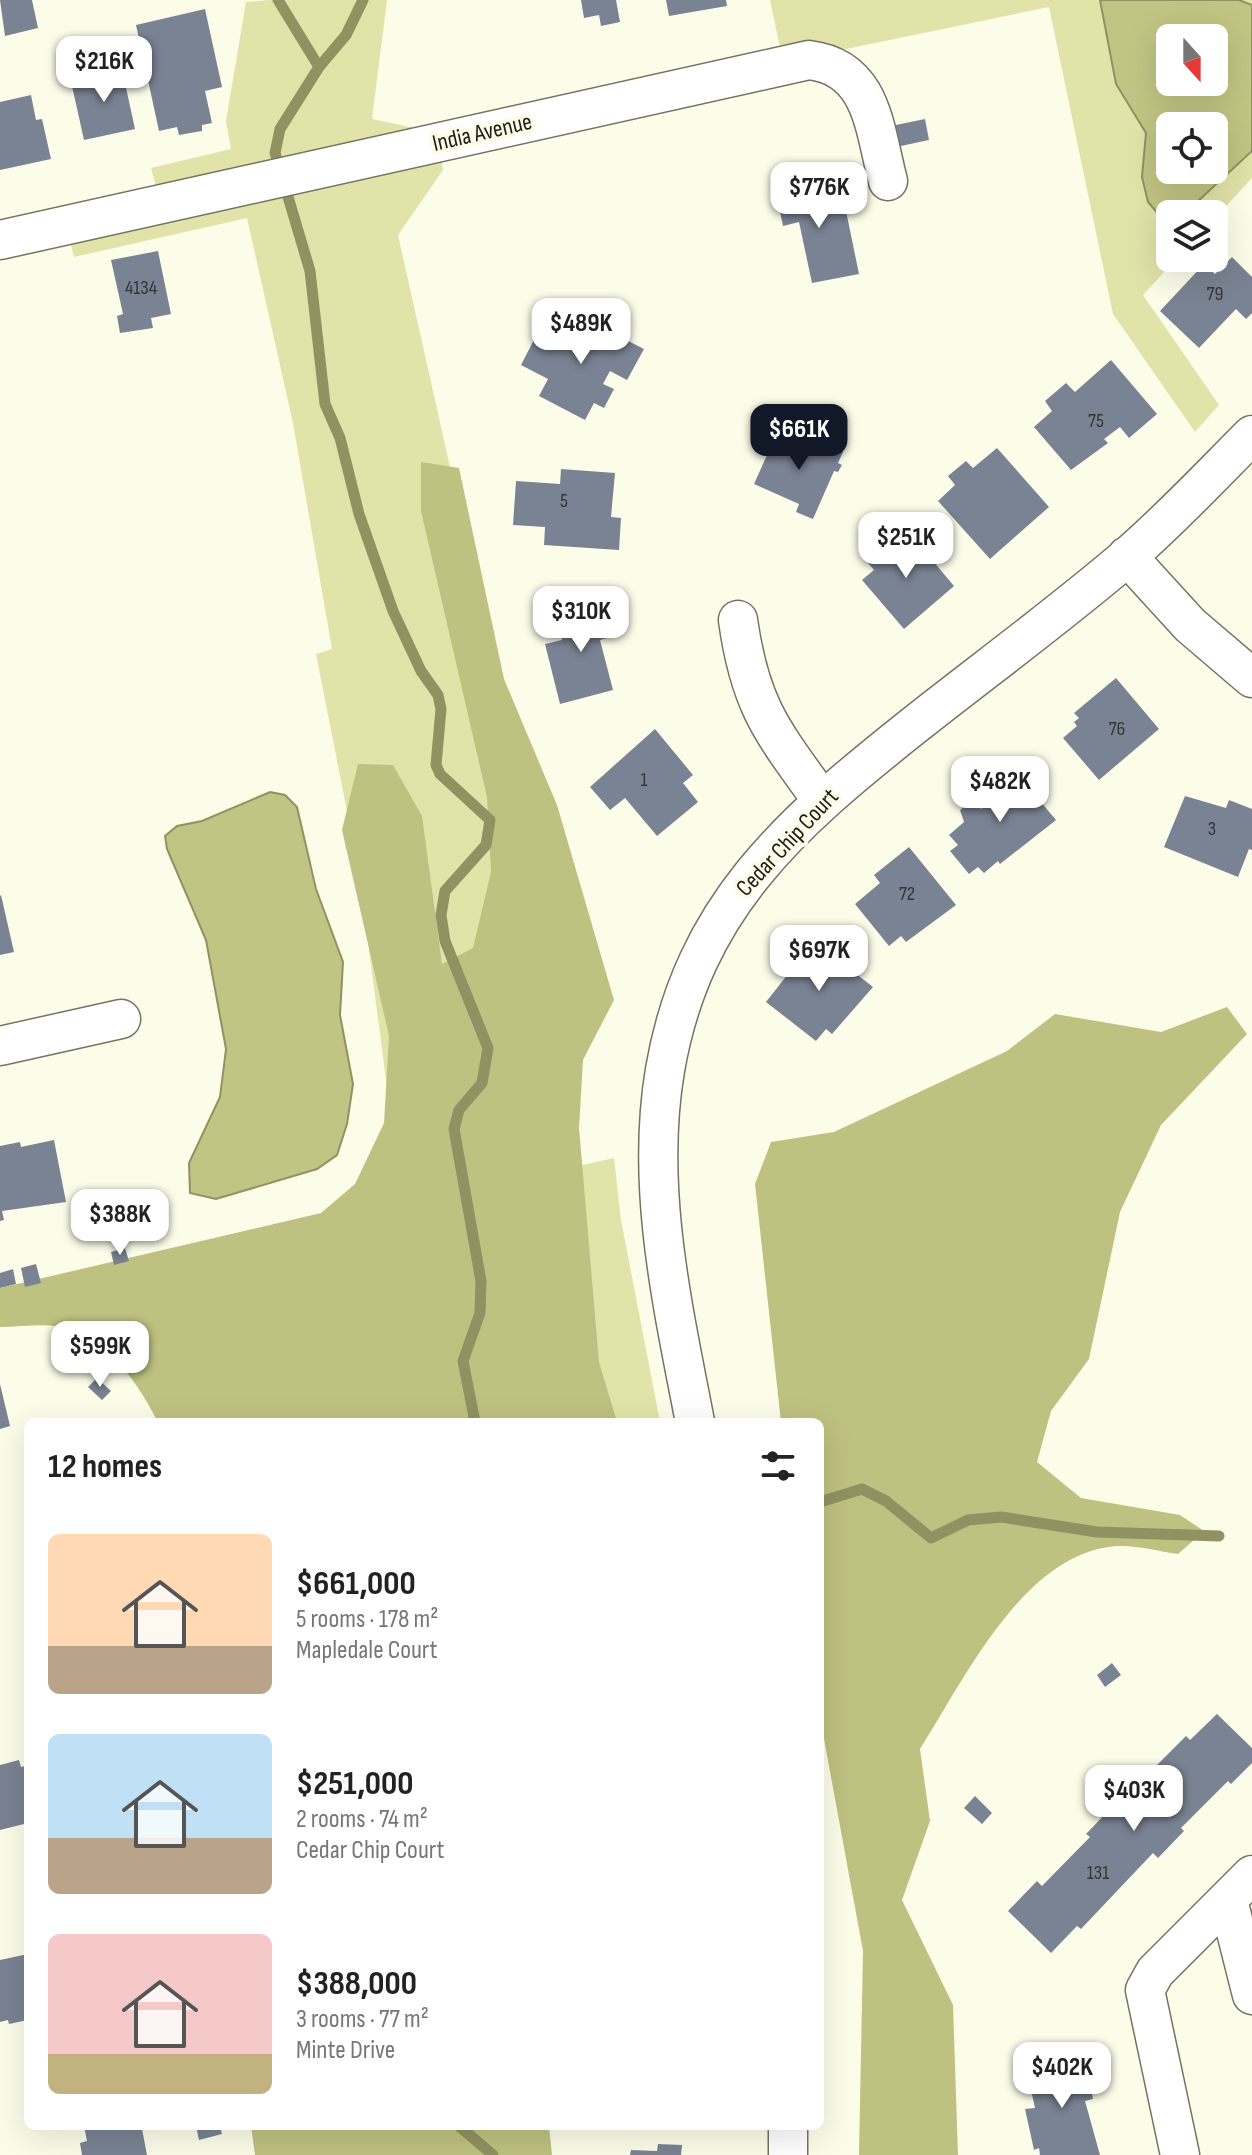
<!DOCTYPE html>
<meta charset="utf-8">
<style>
body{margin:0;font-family:"Sofia Sans Condensed",sans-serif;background:#f6f6f6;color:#222;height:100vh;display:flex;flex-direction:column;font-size:30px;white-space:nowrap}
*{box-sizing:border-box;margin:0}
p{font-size:26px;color:#767676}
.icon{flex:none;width:44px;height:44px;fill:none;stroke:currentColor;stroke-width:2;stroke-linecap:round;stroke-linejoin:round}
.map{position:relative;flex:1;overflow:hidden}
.details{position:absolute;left:24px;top:1418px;width:800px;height:712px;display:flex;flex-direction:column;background:#fff;border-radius:12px;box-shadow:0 8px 32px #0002}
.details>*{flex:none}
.needle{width:52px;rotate:159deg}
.tools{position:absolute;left:1156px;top:24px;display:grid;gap:16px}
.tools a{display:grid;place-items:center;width:72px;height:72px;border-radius:12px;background:#fff;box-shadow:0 8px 32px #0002;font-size:40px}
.price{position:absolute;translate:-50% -68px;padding:0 18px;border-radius:16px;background:#fff;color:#222;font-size:26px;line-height:52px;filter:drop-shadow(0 2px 4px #0008)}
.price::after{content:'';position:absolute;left:50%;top:48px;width:24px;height:18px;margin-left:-12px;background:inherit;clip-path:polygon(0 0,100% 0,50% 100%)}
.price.current{background:#111827;color:#fff}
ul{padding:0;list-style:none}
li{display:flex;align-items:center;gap:24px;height:200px;padding:0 24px}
li span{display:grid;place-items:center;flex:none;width:224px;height:160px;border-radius:12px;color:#555}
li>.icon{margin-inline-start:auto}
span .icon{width:96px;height:96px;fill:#fffc;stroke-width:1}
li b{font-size:34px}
h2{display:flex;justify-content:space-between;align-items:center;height:96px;padding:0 24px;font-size:34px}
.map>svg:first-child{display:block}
.green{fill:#e1e3a8;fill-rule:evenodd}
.forest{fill:#bfc180}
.water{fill:#c2c483;stroke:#909262;stroke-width:2;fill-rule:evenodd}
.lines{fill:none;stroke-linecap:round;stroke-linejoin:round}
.stream{stroke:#909262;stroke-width:11}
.building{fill:#7a8393}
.minor-casing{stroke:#737462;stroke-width:41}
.minor{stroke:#fff;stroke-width:38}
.labels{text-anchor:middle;stroke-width:8;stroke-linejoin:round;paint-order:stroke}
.number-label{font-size:20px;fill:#343634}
.street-label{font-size:24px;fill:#1c1d15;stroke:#fcfde9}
</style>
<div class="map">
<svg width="1252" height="2155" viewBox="0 0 1252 2155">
<rect width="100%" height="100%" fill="#fcfde9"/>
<path class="green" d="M270,0H387L372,119L438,133L443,170L398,235L506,717L569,1168L614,1158L621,1220L660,1422H173L402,1203L359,872L316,654L332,649L293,423L247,218L74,257L64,215L158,194L151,168L231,149L226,121L246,2Z
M770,0H1252V178L1214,219V214H1170V258H1177L1143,295L1219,405L1195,432L1113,314L1049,7L783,62ZM1170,38H1214V82H1170ZM1170,126H1214V170H1170Z"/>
<path class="forest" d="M421,462L459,468L504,679L557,805L614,1000L583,1060L579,1128L599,1362L617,1422H158C139,1384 103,1331 57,1326C39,1324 18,1327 0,1327V1288L321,1213L355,1184L384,1123L389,1036L342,830L358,764L393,765L422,816L442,964L473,948L491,872L487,797L421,511Z
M1227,1007L1247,1034L1161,1125L1120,1212L1089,1359L1051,1411L1037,1462L1081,1498L1180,1515L1204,1531L1178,1554C1158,1551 1136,1545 1117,1546C1024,1552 964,1680 920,1749L930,1821L902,1900L953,2005L958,2155H859L863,1951L820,1717V1422H781L755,1184L771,1142L834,1132L1007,1051L1055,1014L1161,1032Z
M251,2126H549L552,2155H255Z"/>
<path class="water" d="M1100,0H1239L1252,5V151L1184,214L1159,215L1148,202L1142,177L1146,133L1116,84ZM1170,38H1214V82H1170ZM1170,126H1214V170H1170Z
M270,792L285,795L297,807L316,889L343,962L340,1015L353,1084L347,1124L337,1155L317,1169L216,1199L190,1193L189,1163L220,1097L226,1049L206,940L167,849L165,836L177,826L202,821Z"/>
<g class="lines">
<path class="stream" d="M278,0L319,67
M363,0L346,35L319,67L280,129L275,153L310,271L325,404L340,438L359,514L393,611L421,671L438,695L441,709L436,765L440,774L490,820L486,845L445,891L441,915L445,941L488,1048L482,1083L459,1110L454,1129L481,1281L480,1313L463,1361L475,1422
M820,1502L862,1489L886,1501L931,1538L968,1520L1001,1517L1097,1532L1219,1536
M459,2126L493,2155"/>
</g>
<path class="building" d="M0,0H32L38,28L5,36Z
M581,0H616L620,22L601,26L599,15L584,18Z
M666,0H726L727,6L669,16Z
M205,9L222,87L205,91L212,123L202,125V131L179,135L177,127L159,131L136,25Z
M120,60L135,129L84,140L72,86L102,80L99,65Z
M31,95L36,120L42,119L51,159L0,170V102Z
M925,119L929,140L896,147L891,126Z
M821,178L828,210L845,206L859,274L812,283L799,222L783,226L775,187Z
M158,251L171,314L151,318L153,328L120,333L117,316L123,314L111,260Z
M1232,257L1252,277V313L1246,319L1236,309L1199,348L1160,311L1204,264L1215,274Z
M579,316L644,349L627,380L610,371L603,384L614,389L604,408L594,403L585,420L539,396L548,379L521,365L538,332L564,346L572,330L570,323Z
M1111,360L1157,414L1129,438L1120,427L1104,439L1108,443L1071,470L1034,427L1052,411L1045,401L1066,383L1075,392Z
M794,434L843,452L838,463L842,465L838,472L834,471L813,519L796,512L799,504L754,484L776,435L791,442Z
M997,448L1049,507L990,559L938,501L955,485L948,476L966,461L973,468Z
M561,469L615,473L611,517L621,518L619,550L544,545L545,527L513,525L516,481L560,484Z
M907,530L954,586L904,629L862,580L874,570L868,563Z
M606,603L614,636L600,640L613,690L560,704L545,644L562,640L556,615Z
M1116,678L1159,729L1099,780L1063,738L1077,726L1074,722L1079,718L1074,713Z
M655,729L693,775L683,783L698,802L657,836L625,798L610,810L590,787Z
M1010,765L1056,820L1000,864L998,861L984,873L978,867L969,874L950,851L958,845L949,835L964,822L960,810L973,800L981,809L995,798L987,783Z
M1185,796L1226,808L1229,800L1252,809V850L1249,849L1238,877L1164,847Z
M909,847L956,905L906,942L901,936L889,946L855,904L880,883L874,875Z
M1,895L14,952L0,955V896Z
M814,941L873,987L832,1034L826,1029L816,1041L766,1002Z
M54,1140L66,1202L2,1211L4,1220L0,1221V1146L20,1142L21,1147Z
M125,1248L129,1261L114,1265L111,1252Z
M36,1264L41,1283L25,1287L21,1268Z
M13,1269L16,1284L0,1288V1273Z
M97,1378L111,1391L102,1400L88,1387Z
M0,1384L10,1426L0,1429Z
M1112,1663L1121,1675L1105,1687L1097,1675Z
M1217,1714L1252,1748V1763L1231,1784L1228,1781L1181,1828L1184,1831L1158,1858L1153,1853L1081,1929L1077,1926L1051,1953L1008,1911L1037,1881L1042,1886L1090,1837L1086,1834L1111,1808L1116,1813L1139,1790L1135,1787L1186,1736L1190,1740Z
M19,1760L21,1767L28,1765V1823L0,1830V1765Z
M975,1796L992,1813L982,1824L964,1808Z
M28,1954V2020L9,2024L8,2020L0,2022V1960Z
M1074,2054L1076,2064L1085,2061L1093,2099L1085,2101L1100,2155H1040L1039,2148L1034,2150L1025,2109L1035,2108L1027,2072L1064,2065L1062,2057Z
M84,2126H151L142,2129L147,2155H82L80,2143L87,2141Z
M196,2126H220L222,2134L199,2140Z
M658,2144L682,2145L681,2155H630L631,2150L657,2151Z"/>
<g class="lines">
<defs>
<path id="minor" d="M0,240L809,60C873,68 874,128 888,181
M1127,556L1190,625L1252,678
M738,620C750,706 772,731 821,799
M0,1046L121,1019
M695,1422C673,1307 645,1188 665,1070C693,907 790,824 912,727C984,670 1058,616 1127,557C1171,519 1211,476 1252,435
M1228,1900L1252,1995
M788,2155V2126
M1180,2155L1145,1990L1155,1972L1252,1875"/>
</defs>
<use href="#minor" class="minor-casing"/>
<use href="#minor" class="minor"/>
</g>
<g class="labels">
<g class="number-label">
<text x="141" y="294">4134</text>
<text x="1215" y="300">79</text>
<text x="1096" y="427">75</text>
<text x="564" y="507">5</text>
<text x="1117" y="735">76</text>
<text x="644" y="786">1</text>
<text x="1212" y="835">3</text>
<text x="907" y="900">72</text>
<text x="1098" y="1879">131</text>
</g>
<g class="street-label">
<text transform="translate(482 132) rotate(-13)" y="8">India Avenue</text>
<text transform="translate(787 842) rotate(-47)" y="8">Cedar Chip Court</text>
</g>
</g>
</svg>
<div class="tools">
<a><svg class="needle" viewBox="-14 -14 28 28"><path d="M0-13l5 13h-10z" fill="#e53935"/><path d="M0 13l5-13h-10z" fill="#767676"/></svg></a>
<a><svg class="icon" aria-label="locate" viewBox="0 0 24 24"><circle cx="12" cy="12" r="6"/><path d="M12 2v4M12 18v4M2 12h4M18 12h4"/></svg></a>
<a><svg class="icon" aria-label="layers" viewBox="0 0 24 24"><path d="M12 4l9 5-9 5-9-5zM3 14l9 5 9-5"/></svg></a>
</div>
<b class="price" style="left:104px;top:104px">$216K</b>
<b class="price" style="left:819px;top:230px">$776K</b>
<b class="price" style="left:581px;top:366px">$489K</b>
<b class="price current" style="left:799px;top:472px">$661K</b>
<b class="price" style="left:906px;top:580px">$251K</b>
<b class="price" style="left:581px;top:654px">$310K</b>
<b class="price" style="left:1000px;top:824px">$482K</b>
<b class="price" style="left:819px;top:993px">$697K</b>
<b class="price" style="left:120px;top:1257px">$388K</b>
<b class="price" style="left:100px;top:1389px">$599K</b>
<b class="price" style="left:1134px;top:1833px">$403K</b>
<b class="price" style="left:1062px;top:2110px">$402K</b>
<section class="details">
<h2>12 homes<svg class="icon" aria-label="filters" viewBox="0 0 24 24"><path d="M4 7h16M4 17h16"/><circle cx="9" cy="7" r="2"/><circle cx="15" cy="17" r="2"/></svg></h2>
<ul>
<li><span style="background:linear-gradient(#ffd9b3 70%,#b9a48a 0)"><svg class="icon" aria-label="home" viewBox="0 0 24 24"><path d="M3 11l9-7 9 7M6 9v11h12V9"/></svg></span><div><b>$661,000</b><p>5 rooms · 178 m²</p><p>Mapledale Court</p></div></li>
<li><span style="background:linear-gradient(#bfe0f5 65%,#b9a48a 0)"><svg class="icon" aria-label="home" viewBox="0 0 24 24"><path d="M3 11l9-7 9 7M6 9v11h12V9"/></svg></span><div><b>$251,000</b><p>2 rooms · 74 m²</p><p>Cedar Chip Court</p></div></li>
<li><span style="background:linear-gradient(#f6c9c9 75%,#c2b280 0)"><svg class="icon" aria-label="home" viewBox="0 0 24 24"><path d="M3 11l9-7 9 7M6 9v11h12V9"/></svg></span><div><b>$388,000</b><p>3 rooms · 77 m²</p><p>Minte Drive</p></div></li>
</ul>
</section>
</div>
